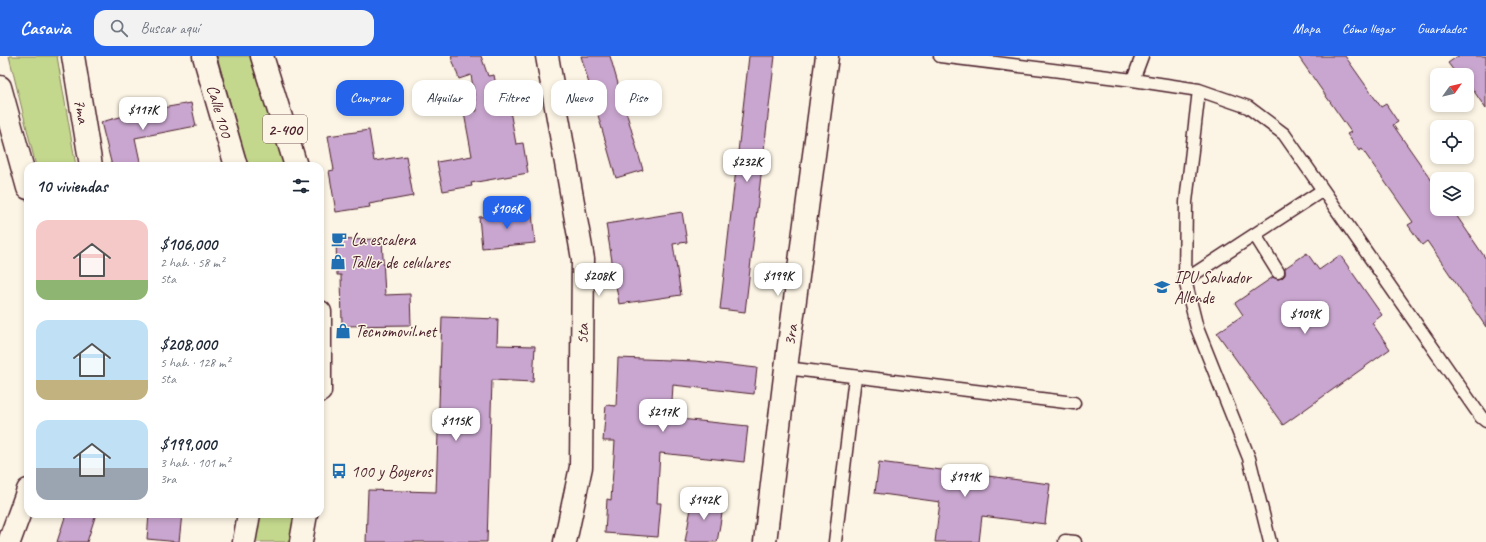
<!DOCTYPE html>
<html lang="es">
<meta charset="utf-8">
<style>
body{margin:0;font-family:Caveat,sans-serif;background:#f2f2f3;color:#1f2937;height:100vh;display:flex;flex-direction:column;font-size:15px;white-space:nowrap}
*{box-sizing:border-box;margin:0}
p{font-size:13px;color:#747a83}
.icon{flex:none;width:22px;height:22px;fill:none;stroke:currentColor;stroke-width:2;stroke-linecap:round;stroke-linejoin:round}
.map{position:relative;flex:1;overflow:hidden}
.panel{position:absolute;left:24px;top:106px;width:300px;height:356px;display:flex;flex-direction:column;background:#fff;border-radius:12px;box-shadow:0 2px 6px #0003}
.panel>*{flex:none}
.top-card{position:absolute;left:336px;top:24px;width:380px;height:36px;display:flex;gap:8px}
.needle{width:26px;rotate:56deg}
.fabs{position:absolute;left:1430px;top:12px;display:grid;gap:8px}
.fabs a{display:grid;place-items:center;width:44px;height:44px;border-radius:8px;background:#fff;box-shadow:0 2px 6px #0003;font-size:20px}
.price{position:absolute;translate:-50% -34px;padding:0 9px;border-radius:8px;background:#fff;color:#222;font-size:13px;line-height:26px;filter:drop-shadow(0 1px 2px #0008)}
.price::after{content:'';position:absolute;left:50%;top:24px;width:12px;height:9px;margin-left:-6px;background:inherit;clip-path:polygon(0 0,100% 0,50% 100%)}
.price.current{background:#2563eb;color:#fff}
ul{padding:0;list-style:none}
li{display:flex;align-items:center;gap:12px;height:100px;padding:0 12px}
li span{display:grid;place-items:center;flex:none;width:112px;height:80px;border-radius:12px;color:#555}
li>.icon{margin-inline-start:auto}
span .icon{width:48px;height:48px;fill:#fffc;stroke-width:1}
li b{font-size:17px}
h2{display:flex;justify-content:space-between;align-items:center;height:48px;padding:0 12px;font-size:17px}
.pill{padding:0 14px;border-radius:12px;background:#fff;box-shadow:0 2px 6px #0003;font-size:14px;line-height:36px}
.pill.current{background:#2563eb;color:#fff}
header{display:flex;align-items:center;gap:24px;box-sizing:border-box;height:56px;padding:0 20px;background:#2563eb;color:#fff}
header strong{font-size:19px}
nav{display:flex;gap:22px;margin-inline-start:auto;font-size:14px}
.search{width:280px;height:36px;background:#f2f2f3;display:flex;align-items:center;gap:10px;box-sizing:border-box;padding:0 14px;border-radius:12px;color:#747a83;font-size:15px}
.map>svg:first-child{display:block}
.green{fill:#c4d88d;stroke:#877c5c}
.building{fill:#c9a6cf;stroke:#4a1f2b}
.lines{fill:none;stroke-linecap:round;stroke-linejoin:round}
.lane-casing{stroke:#4a1f2b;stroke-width:15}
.street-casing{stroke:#4a1f2b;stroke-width:25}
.secondary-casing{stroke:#4a1f2b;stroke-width:25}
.highway-casing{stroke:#4a1f2b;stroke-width:25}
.lane{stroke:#fcf5e5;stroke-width:12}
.street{stroke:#fcf5e5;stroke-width:22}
.secondary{stroke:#fcf5e5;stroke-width:22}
.highway{stroke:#fcf5e5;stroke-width:22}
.labels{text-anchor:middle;stroke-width:3;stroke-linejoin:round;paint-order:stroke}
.shield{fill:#fcf5e5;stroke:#7f5f63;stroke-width:1}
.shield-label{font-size:16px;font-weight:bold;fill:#4a1f2b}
.street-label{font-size:17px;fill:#4a1f2b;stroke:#fcf5e5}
.poi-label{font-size:17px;fill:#4a1f2b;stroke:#fcf5e5;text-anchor:start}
</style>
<header>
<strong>Casavia</strong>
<div class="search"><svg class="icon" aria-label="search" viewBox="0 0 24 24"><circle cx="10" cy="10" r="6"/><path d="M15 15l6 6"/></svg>Buscar aquí</div>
<nav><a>Mapa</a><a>Cómo llegar</a><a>Guardados</a></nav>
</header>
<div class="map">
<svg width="1486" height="486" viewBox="0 0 1486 486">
<rect width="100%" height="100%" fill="#fcf5e5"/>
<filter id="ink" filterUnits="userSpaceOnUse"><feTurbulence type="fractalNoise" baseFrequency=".025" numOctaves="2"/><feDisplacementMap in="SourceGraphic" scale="8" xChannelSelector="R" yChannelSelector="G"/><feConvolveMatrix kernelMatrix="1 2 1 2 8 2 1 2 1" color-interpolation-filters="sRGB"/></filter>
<g filter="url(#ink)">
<path class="green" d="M9,0H57L76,110H36Z
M217,0H251L285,110H248Z
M260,458H295L290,486H255Z"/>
<path class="building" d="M451,0H481L488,20L494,19L500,51L509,49L516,88L523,87L528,117L471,127L472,130L443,135L437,106L472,100L464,57L477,55L471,19L459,23Z
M581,0H610L643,114L616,122Z
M749,0H775L745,256L720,253Z
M1298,0H1345L1381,51L1386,48L1398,66L1393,69L1437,132V153H1452L1486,203V271L1427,185L1422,189L1408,169L1413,166L1362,93L1359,95L1347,78L1351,76Z
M1458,0H1486V53L1467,25V19H1457L1448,7Z
M191,47L196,70L135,82L141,110H112L101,66L139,56Z
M369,74L374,105L406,100L413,140L369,148L370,151L336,156L329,115L334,114L328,80Z
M682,156L687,186L673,188L681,239L619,248L606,168Z
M532,157L535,187L482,192L479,161Z
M382,183L385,239L410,238L411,269L342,270L341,219H337L336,184Z
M1307,197L1319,214L1340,199L1382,259L1372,267L1390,293L1283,369L1217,277L1243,259L1235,247L1273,221L1278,223L1282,222L1285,219V212Z
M442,261L498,263L497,289L535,290L533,326L492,324L487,486H366L368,434L436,436Z
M618,302L695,305L757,312L754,338L673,329L671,362L748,370L744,406L660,397L657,447H661L658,481L605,477L607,443L611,444L615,385H603L606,349L616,350Z
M879,406L1050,428L1045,468L982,460L979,486H935L940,446L875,437Z
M693,441L724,446L717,486H685Z
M66,458H96L87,486H57Z
M149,458H182L179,486L147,483Z"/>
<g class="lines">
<defs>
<path id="lane" d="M940,0L1133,24L1199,34L1248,51L1284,78L1481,361L1486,365
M1133,24L1142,0
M1199,34L1186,146L1185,224L1197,272L1249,402L1270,486
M1255,179L1278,216
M1185,224L1323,134
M786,312L1074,347
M1065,485L1075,486
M835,486L855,321"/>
<path id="street" d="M73,0L91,110
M547,0L583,203L581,411L565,486
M0,31L28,132
M9,486L28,434"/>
<path id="secondary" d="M765,486L786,312L827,0"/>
<path id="highway" d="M204,0L236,110
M262,0L296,110
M320,256V335
M244,486L249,458
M301,486L306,458"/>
</defs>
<use href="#lane" class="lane-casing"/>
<use href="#street" class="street-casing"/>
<use href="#secondary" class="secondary-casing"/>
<use href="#highway" class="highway-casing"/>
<use href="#lane" class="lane"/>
<use href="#street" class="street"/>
<use href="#secondary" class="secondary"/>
<use href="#highway" class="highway"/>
</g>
</g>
<defs>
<symbol id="cafe-bare" viewBox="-9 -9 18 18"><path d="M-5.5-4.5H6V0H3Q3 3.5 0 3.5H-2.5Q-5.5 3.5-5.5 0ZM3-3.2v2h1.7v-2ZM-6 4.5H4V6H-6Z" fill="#1f6fb2" stroke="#fcf5e5" stroke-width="2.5" paint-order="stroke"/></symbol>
<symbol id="shop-bare" viewBox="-9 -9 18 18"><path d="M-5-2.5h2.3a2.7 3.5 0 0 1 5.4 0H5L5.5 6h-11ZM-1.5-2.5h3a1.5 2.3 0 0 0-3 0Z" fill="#1f6fb2" stroke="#fcf5e5" stroke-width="2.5" paint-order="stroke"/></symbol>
<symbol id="school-bare" viewBox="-9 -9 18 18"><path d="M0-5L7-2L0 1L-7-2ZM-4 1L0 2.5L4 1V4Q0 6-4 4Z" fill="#1f6fb2" stroke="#fcf5e5" stroke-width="2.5" paint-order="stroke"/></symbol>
<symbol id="bus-bare" viewBox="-9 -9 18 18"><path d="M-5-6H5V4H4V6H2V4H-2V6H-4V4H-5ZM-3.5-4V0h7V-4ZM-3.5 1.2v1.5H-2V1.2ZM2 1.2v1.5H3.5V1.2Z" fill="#1f6fb2" stroke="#fcf5e5" stroke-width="2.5" paint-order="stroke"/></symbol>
</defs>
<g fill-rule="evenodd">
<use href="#cafe-bare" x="328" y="172" width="22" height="22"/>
<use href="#shop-bare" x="327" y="195" width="22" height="22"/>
<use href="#school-bare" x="1151" y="220" width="22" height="22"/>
<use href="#shop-bare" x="332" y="264" width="22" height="22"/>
<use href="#bus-bare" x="328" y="404" width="22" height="22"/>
</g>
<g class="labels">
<rect class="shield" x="263" y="59" width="44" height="28" rx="3"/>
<g class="shield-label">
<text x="285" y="79">2-400</text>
</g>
<g class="street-label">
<text transform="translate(82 55) rotate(80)" y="6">7ma</text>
<text transform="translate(220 55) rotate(74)" y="6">Calle 100</text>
<text transform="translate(582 278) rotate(-89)" y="6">5ta</text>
<text transform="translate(790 279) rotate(-82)" y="6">3ra</text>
</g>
<g class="poi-label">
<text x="351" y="189">La escalera</text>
<text x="350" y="212">Taller de celulares</text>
<text x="1174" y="227">IPU Salvador<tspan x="1174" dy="20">Allende</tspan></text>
<text x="355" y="281">Tecnomovil.net</text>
<text x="351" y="421">100 y Boyeros</text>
</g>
</g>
</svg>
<div class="fabs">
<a><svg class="needle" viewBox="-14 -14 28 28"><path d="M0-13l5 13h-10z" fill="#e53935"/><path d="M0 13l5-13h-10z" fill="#747a83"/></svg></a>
<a><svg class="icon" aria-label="locate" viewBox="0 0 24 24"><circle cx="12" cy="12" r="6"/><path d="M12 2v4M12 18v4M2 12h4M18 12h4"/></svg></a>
<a><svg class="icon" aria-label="layers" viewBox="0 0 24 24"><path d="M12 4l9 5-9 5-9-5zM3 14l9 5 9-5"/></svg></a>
</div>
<b class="price" style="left:143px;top:75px">$117K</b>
<b class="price" style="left:747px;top:127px">$232K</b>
<b class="price current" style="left:507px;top:174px">$106K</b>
<b class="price" style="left:599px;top:241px">$208K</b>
<b class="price" style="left:778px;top:241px">$199K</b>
<b class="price" style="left:1305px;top:279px">$109K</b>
<b class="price" style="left:663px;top:377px">$217K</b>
<b class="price" style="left:456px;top:386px">$115K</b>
<b class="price" style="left:965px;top:442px">$191K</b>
<b class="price" style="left:704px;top:465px">$142K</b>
<div class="top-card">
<a class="pill current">Comprar</a>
<a class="pill">Alquilar</a>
<a class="pill">Filtros</a>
<a class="pill">Nuevo</a>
<a class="pill">Piso</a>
</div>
<section class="panel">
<h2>10 viviendas<svg class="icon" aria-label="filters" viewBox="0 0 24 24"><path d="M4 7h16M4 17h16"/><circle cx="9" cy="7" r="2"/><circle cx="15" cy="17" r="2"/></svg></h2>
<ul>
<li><span style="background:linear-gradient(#f6c9c9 75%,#8fb573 0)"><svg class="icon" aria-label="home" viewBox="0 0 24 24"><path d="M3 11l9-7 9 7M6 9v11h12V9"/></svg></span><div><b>$106,000</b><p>2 hab. · 58 m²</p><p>5ta</p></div></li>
<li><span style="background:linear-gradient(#bfe0f5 75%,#c2b280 0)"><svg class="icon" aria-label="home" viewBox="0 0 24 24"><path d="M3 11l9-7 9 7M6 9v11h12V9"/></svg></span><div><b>$208,000</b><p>5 hab. · 128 m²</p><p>5ta</p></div></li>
<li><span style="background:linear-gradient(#bfe0f5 60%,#9aa5b1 0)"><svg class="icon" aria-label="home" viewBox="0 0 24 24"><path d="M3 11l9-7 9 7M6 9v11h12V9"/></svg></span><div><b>$199,000</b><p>3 hab. · 101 m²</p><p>3ra</p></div></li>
</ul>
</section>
</div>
